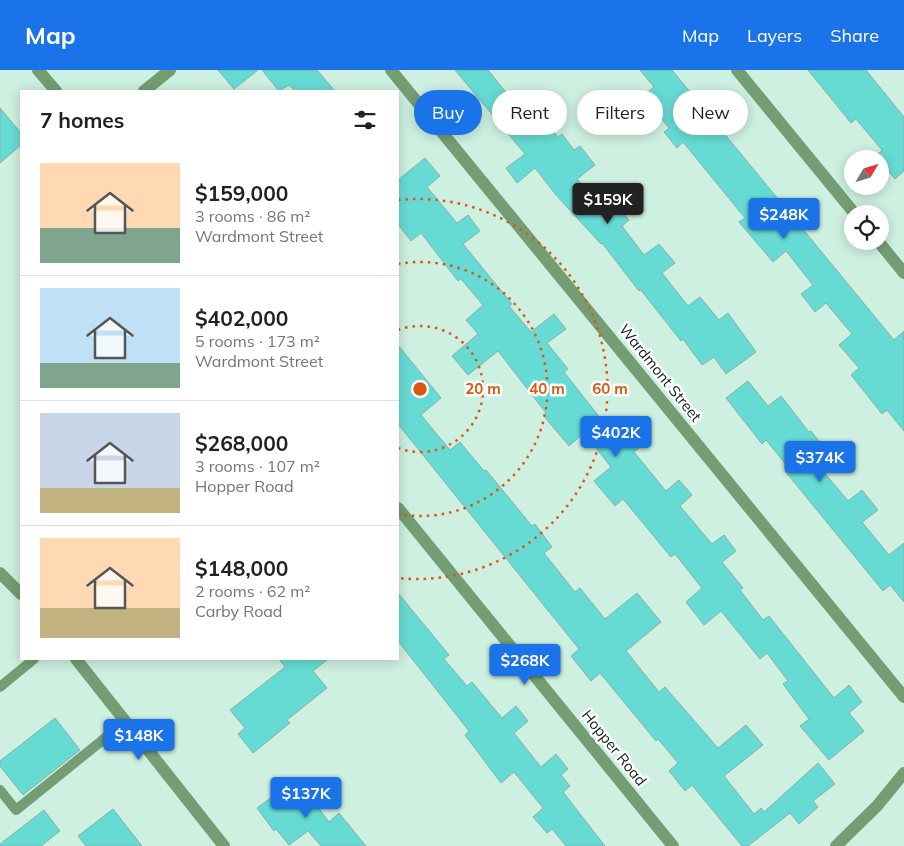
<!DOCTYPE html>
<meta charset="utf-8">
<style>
body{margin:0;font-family:Mulish,sans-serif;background:#f2f2f2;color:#202124;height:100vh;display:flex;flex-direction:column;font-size:19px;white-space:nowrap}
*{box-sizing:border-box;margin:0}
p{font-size:16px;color:#757577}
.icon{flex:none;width:28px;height:28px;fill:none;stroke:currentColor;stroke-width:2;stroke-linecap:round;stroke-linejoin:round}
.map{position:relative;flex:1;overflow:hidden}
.panel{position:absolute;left:20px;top:20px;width:379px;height:570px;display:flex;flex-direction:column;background:#fff;border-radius:0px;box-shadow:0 2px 12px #0003}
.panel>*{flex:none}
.top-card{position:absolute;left:414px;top:20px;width:415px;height:45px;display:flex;gap:10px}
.needle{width:32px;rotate:52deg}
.buttons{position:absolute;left:844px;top:80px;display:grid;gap:10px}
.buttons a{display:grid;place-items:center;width:45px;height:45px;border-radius:50%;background:#fff;box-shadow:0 2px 12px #0003;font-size:25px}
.price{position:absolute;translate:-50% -42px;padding:0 11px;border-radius:5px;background:#1a73e8;color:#fff;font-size:16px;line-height:32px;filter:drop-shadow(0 1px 2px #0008)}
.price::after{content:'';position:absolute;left:50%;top:30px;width:15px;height:11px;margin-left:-8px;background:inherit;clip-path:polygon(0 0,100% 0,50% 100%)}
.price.on{background:#222;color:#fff}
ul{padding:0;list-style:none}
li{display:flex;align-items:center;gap:15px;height:125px;padding:0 20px}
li+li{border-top:1px solid #e0e0e0}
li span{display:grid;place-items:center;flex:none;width:140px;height:100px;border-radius:0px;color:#555}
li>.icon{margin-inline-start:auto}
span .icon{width:60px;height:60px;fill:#fffc;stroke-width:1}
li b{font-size:21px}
h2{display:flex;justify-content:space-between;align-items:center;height:60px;padding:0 20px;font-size:21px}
.tag{padding:0 18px;border-radius:22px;background:#fff;box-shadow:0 2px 12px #0003;font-size:18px;line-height:45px}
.tag.on{background:#1a73e8;color:#fff}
header{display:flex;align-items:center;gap:30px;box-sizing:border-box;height:70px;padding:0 25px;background:#1a73e8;color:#fff}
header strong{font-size:24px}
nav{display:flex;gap:28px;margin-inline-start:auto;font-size:18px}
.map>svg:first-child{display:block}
.building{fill:#66dbd4;stroke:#89afac}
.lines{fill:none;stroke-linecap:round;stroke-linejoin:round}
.service{stroke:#749d74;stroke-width:10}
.minor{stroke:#749d74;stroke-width:12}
.ring{fill:none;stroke:#dd560d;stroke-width:2.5;stroke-dasharray:2.5 5}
.labels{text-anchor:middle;stroke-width:5;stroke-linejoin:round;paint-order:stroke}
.street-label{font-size:15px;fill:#13201b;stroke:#fff}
.centre{fill:#dd560d;stroke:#fff;stroke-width:2.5}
.ring-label{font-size:15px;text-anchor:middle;font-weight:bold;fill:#dd560d;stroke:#fff;stroke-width:5;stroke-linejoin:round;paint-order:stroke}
</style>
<header>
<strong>Map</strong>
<nav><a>Map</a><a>Layers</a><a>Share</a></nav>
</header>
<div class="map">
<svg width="904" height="776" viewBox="0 0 904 776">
<rect width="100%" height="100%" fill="#cdf0e0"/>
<path class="building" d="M218,0H258L234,19Z
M262,0H317L335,21H295L289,15L279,21Z
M455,0H488L521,41L530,34L558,67L562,64L574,80L580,76L595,95L577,109L605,141L614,133L629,150L622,156L644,185L659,174L675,193L662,203L688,236L700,227L719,250L728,243L756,282L726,304L714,287L702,295L683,269L681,271L640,219L639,221L602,173L601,174L556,125L535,98L517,113L506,98L525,84Z
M640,0H672L894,270L904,261V361L887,340L882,344L851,305L859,298L839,275L852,264L826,233L815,242L801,224L813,215L786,181L773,192L739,152L745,148L683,72L677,78L664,62L669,58L643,26L654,17Z
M808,0H866L904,47V101L895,109L876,86L882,80L856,49L851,53Z
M0,38L21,63V75L0,93Z
M425,88L440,106L427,117L457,153L468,145L480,161L463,174L512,234L509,236L531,262L554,244L566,259L547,273L568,299L564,302L616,368L634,354L648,371L634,382L666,421L679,410L692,425L680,436L712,474L724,465L736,481L722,492L743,518L740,520L763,550L769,546L834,628L849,615L862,632L849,643L864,661L829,690L800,656L809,649L783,614L788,611L767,583L760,589L721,541L704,555L686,532L702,518L675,484L671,487L623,429L615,436L594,411L611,397L584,363L569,376L543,345L546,343L498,281L468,305L452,286L478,264L466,250L483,235L461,209L458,211L421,163L411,171L398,154V110Z
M398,275L441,328L421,345L450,380L460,372L484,401L486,400L532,456L535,454L552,477L544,483L575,522L580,518L605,549L637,523L661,552L626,581L659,622L665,617L718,678L746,655L763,675L724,706L754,744L761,738L764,742L818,693L835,714L813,731L818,737L799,754L790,743L748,776H742L692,715L685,721L669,701L678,693L658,669L656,671L600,603L591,611L571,586L579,579L398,354Z
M748,311L768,336L781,326L809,362L811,361L822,375L826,372L839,388L823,401L848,431L862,420L878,440L862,452L889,485L904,473V532L890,515L883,521L785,401L789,398L766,370L762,374L726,328Z
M398,523L449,585L444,589L467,616L472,612L502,648L516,636L528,651L514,663L541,697L556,684L568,699L561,705L570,716L563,722L605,776H566L552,759L547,763L533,747L543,738L514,702L501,713L465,665L469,661L398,571Z
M279,589H328L313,601L327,618L287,650L290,653L253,683L238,664L245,658L230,640L285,597Z
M55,648L80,680L23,725L0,696V691Z
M297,709L329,752L339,743L366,776H321L308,761L289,775L276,759L274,761L257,738Z
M113,739L142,776H86L78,766Z
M44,740L60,761L41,776H0V774Z"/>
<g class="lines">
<path class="service" d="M0,617L34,589
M0,720L16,740L125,652"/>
<path class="minor" d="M38,0L56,21
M391,0L904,627
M737,0L855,144
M144,21L170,0
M878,171L904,203
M398,438L673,776
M0,503L21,524
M76,589L224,776
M836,776L877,736L904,703"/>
</g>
<g class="ring">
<path d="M398 260A63 63 0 1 1 398 378"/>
<path d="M398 194A127 127 0 1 1 398 444"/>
<path d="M398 130A190 190 0 1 1 398 508"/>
</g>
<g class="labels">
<g class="street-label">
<text transform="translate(660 303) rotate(51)" y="5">Wardmont Street</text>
<text transform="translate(614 678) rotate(51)" y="5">Hopper Road</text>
</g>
</g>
<circle cx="420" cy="319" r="8" class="centre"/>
<g class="ring-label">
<text x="483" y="324">20 m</text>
<text x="547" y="324">40 m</text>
<text x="610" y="324">60 m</text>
</g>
</svg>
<div class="buttons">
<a><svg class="needle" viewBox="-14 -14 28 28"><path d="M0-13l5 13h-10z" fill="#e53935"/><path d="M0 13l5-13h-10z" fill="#757577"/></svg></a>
<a><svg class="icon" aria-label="locate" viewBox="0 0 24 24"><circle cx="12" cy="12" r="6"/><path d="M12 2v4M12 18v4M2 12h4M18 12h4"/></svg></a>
</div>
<b class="price on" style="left:608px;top:155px">$159K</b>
<b class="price" style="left:784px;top:170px">$248K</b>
<b class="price" style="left:616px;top:388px">$402K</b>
<b class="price" style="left:820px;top:413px">$374K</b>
<b class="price" style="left:525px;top:616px">$268K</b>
<b class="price" style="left:139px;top:691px">$148K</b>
<b class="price" style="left:306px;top:749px">$137K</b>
<div class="top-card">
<a class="tag on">Buy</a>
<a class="tag">Rent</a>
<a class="tag">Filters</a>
<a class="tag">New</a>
</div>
<section class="panel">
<h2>7 homes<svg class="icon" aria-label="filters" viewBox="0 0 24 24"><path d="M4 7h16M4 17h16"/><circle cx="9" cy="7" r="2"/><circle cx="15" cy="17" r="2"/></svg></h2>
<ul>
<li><span style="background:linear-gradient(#ffd9b3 65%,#7fa58c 0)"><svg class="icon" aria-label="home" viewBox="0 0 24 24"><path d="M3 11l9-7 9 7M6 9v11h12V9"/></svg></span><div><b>$159,000</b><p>3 rooms · 86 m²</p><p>Wardmont Street</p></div></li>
<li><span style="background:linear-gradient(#bfe0f5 75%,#7fa58c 0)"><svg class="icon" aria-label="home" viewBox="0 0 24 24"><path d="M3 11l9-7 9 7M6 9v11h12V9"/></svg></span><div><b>$402,000</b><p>5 rooms · 173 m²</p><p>Wardmont Street</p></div></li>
<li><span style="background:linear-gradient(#c9d6e8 75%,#c2b280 0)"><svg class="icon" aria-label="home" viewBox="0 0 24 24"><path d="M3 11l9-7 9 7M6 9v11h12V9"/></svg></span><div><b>$268,000</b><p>3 rooms · 107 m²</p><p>Hopper Road</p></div></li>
<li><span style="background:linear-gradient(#ffd9b3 70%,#c2b280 0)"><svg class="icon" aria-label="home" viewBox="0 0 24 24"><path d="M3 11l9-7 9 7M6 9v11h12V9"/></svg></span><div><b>$148,000</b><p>2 rooms · 62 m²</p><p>Carby Road</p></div></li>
</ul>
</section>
</div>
